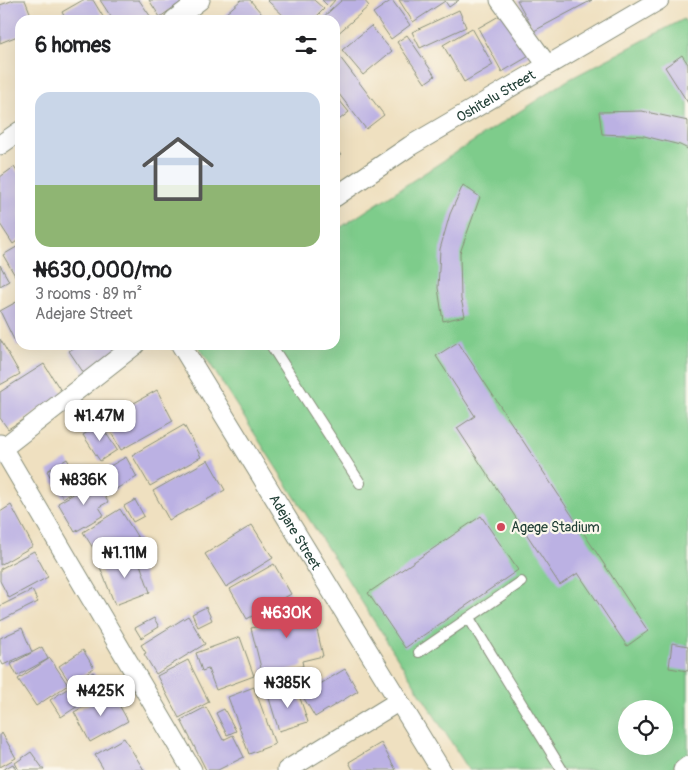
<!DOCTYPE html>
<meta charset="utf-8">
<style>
body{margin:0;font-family:Pangolin,sans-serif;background:#f6f6f6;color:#202124;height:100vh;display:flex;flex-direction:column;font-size:19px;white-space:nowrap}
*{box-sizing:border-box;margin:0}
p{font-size:16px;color:#757577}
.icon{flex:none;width:28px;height:28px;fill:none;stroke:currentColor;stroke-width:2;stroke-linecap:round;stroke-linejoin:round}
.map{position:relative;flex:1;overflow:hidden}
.drawer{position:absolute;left:15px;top:15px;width:325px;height:335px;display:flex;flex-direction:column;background:#fff;border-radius:15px;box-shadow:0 5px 20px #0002}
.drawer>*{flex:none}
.buttons{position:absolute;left:618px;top:700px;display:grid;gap:10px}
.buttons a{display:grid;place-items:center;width:55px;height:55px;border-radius:50%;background:#fff;box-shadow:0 5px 20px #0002;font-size:25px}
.price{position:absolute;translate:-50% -42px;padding:0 11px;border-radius:10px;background:#fff;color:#222;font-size:16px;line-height:32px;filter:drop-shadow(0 1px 2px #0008)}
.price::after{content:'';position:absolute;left:50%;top:30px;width:15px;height:11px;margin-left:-8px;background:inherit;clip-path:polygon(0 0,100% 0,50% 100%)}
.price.selected{background:#d1495b;color:#fff}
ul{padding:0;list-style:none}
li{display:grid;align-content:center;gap:10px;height:265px;padding:0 20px}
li+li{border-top:1px solid #e0e0e0}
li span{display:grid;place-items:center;height:155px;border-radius:15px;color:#555}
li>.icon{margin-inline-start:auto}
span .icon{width:90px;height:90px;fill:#fffc;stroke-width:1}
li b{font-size:21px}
h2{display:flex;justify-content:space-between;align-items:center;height:60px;padding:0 20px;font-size:21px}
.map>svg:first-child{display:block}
.green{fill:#7ecc8b;stroke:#4e8460;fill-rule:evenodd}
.building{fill:#bbb1e3}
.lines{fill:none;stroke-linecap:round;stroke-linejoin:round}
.service-casing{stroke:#878e7a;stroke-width:12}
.minor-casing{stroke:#878e7a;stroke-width:21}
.service{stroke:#fff;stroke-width:10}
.minor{stroke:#fff;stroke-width:19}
.poi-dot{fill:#d1495b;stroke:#fbf7ec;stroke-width:2}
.labels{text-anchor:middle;stroke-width:4.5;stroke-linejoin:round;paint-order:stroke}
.street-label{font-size:14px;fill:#1f3d34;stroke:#fbf7ec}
.poi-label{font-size:14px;fill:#1f3d34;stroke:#fbf7ec;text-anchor:start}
</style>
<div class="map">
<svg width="688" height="770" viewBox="0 0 688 770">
<rect width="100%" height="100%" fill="#fbf7ec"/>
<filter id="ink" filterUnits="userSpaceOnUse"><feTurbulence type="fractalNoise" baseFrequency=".02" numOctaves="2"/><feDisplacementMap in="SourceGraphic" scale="10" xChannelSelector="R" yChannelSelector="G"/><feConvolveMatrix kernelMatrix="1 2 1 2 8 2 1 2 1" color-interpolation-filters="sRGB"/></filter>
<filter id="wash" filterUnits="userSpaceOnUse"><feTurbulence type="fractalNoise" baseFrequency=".0096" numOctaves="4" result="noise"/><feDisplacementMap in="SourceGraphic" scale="20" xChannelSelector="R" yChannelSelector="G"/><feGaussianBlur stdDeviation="1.12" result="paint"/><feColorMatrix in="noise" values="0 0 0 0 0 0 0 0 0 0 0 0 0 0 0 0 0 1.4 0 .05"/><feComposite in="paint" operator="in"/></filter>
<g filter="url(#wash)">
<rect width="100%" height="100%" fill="#efe0c0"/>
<path class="green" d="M684,19L688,26V758L668,770H469L198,345H335V231L568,80ZM626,709H664V746H626Z"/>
<g id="blocks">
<path class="building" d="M14,0H25L33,20H20V35L0,43V5Z
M83,0H93L105,20H66L62,12Z
M100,0H139L153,20H113Z
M149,0H184L160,17Z
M241,0H250L267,20H228L224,15Z
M267,0H314L324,9L313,20H288Z
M322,0H335L329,7Z
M342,0H364L369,6L335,36V20H320Z
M392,0L410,25L391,39L373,13Z
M399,0H459L449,7L445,1L413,22Z
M517,0H592L534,31Z
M459,10L466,27L420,48L412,32Z
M506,12L531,55L502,72L478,28Z
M371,26L392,51L363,75L342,50Z
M472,28L493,65L464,82L443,45Z
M407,35L435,76L425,83L397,42Z
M336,52L384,115L366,129L335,89V53Z
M682,55L688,64V103L665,67Z
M335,95L349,112L335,123Z
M642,111L688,121V149L680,145L644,136L602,134L599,112Z
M335,148L341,155L335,160Z
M14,167L20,176V239L13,244L0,224V177Z
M463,185L480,197L460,253L461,299L465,316L443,321L438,288L440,249L450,214Z
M20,245V284L3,255Z
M0,265L9,281L0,286Z
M20,300V345L17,346L0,311Z
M0,339L20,374L0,385Z
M458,342L648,631L627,646L578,573L560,585L457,428L475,416L436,356Z
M78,345H125L85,375L69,351Z
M44,364L63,394L8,429L0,418V392Z
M157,390L173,421L121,450L104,420Z
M100,424L117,450L100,461L83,435Z
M184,425L201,457L150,486L132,455Z
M126,457L137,477L107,494L96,474Z
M67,459L74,471L81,467L90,482L63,498L47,471Z
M208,460L225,490L169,520L153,491Z
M96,481L108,502L99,507L104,515L75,532L58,503Z
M135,500L144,516L133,522L124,506Z
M11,505L33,546L0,565V512Z
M120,509L140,541L103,564L83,532Z
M481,516L518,570L405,648L368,593Z
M252,525L273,558L226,587L205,554Z
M34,551L48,577L9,598L0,581V569Z
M136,553L150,592L115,605L100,567Z
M274,564L291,594L247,619L230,589Z
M32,590L38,602L0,621V606Z
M304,600L307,614L313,612L323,656L302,661L303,666L263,676L251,628L275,622L272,608Z
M206,607L212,620L198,627L192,614Z
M188,616L205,644L156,674L144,654L146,653L141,645Z
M154,618L159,627L141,638L135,628Z
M22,628L32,652L3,665L0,659V638Z
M240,637L254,676L216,690L208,669L202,671L196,653Z
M672,643L688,646V671L669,668Z
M42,647L48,659L17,676L11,664Z
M83,650L94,668L70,683L59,666Z
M50,658L68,685L36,706L18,679Z
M188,660L209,702L179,718L157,676Z
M345,669L358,691L315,717L302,695Z
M93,672L104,689L61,717L50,700Z
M296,686L308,722L279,731L268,695Z
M254,687L275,744L249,754L228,697Z
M112,692L128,721L90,742L74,712Z
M206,707L223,740L233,735L244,757L218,770H206L181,720Z
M224,709L236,731L227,735L216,713Z
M2,733L16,758L0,767V734Z
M124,738L144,770H104L95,755Z
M381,743L396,770H353L349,762Z
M31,752L44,770H19L15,763Z
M13,764L16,770H2Z"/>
</g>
</g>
<g filter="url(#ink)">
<use href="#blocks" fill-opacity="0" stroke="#878e7a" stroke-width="1"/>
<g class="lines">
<defs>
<path id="service" d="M271,345L360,483
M469,618L562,770
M419,652L521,582"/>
<g id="minor">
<path d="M500,0L547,65"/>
<path d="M174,20L200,0"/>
<path d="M0,145L20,131"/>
<path id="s1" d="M335,197L410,146L659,0"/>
<path id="s2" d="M181,345L441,770"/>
<path d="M0,444L192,770"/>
<path d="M3,448L135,345"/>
<path d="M287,770L399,701"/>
<path d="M683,770L688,766"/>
</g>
</defs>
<use href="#service" class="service-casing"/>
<use href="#minor" class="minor-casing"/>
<use href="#service" class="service"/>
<use href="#minor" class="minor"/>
</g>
</g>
<circle class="poi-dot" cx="501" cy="527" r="5"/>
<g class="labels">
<g class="street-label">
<text dy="5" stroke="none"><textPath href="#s1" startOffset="190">Oshitelu Street</textPath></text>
<text dy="5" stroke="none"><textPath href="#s2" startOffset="219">Adejare Street</textPath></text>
</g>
<g class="poi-label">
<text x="511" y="532">Agege Stadium</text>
</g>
</g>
</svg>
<div class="buttons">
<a><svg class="icon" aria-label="locate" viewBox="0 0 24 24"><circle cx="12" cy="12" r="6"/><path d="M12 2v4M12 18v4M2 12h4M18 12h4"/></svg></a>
</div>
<b class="price" style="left:100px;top:442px">₦1.47M</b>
<b class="price" style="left:84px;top:506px">₦836K</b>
<b class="price" style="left:125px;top:579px">₦1.11M</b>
<b class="price selected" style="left:287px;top:639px">₦630K</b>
<b class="price" style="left:288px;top:709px">₦385K</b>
<b class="price" style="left:101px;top:717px">₦425K</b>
<section class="drawer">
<h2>6 homes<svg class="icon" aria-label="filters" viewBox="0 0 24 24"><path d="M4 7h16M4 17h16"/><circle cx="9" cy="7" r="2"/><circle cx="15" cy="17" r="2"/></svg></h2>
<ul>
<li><span style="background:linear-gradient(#c9d6e8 60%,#8fb573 0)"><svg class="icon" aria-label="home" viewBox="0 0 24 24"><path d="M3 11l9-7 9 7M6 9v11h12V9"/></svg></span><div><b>₦630,000/mo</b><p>3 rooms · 89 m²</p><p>Adejare Street</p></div></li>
</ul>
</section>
</div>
